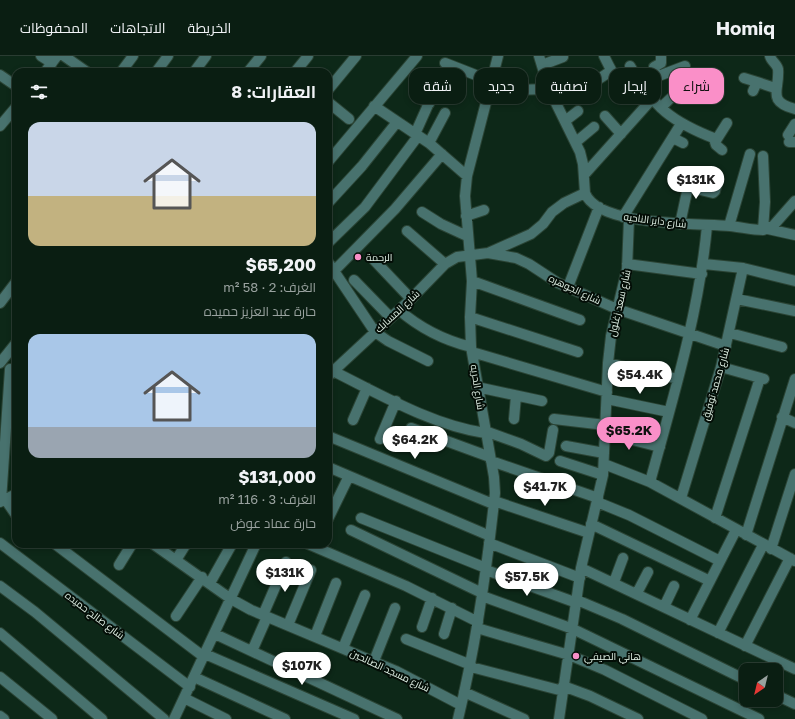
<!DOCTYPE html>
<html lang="ar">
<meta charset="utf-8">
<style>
body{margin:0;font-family:"Golos Text",Cairo,sans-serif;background:#13271b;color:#f1f3f6;direction:rtl;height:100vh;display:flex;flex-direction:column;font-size:15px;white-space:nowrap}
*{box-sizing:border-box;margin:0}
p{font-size:13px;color:#99a29f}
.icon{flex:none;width:22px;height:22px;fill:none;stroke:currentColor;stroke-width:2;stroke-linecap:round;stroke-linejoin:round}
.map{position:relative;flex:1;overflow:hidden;direction:ltr}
.details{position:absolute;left:12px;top:12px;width:320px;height:480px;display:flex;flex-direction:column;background:#0a1e12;border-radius:12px;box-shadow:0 2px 6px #0003,0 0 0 1px #2a3c32;direction:rtl}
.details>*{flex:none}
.top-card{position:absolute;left:344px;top:12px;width:380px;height:36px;direction:rtl;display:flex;gap:8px}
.needle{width:26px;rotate:215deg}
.controls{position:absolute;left:739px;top:607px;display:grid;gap:8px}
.controls a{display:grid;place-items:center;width:44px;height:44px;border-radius:8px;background:#0a1e12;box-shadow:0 2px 6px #0003,0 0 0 1px #2a3c32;font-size:20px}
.price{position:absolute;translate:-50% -34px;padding:0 9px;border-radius:14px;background:#fff;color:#222;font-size:13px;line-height:26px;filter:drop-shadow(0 1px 2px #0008)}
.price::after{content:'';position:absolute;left:50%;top:24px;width:12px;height:9px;margin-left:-6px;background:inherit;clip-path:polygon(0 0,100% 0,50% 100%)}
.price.selected{background:#fa8fc8;color:#111}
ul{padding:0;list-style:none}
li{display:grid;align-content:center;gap:8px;height:212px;padding:0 16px}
li span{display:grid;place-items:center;height:124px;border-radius:12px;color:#555}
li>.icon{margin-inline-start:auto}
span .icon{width:72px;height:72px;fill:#fffc;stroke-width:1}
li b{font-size:17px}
h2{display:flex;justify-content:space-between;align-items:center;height:48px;padding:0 16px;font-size:17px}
.pill{padding:0 14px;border-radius:12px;background:#0a1e12;box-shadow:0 2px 6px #0003,0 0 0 1px #2a3c32;font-size:14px;line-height:36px}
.pill.selected{background:#fa8fc8;color:#111}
header{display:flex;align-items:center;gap:24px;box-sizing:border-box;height:56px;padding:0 20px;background:#0a1e12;border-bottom:1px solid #2a3c32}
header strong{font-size:19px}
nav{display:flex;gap:22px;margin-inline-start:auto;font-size:14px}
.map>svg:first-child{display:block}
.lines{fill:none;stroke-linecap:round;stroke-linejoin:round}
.minor-casing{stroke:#2b4435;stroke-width:12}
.minor{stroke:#48726e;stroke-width:10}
.poi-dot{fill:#fa8fc8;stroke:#040e07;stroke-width:1.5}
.labels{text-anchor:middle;stroke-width:4;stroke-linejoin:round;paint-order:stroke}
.street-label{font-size:10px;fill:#e2f2e7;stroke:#040e07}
.poi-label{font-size:10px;fill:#e2f2e7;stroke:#040e07;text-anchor:start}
</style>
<header>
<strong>Homiq</strong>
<nav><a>الخريطة</a><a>الاتجاهات</a><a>المحفوظات</a></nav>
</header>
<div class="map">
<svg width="795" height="663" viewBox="0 0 795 663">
<rect width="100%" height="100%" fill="#0d2818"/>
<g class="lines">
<defs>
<path id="minor" d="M41,0L52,7
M64,0L87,16
M539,0L549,33L580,96L583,108L585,137C598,171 698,167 730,170C741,171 752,174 763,174L773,170L795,145
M604,0C610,12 619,33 634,36L656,21L685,10
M770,0C771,5 777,8 778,13C780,34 766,45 795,53
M445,7L491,25
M542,9L563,1
M630,10C654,52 672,66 716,83
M45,16L57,0
M121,16L133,0
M156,16L168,0
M194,16L206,0
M248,16L261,0
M295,16L308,0
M0,19L16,30
M656,21L654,11L661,7V1
M744,22L757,26
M490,29L512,34L549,33
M588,30L611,15
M328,34L356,0
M753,35L757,26L775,32
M419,41L429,48
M328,46L349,63
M374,50L429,87L467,120
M661,52C673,38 684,32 702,26
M605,60L621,78
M565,65L578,55
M0,70L16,51
M415,78L437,29
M788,79L795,68
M673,82L683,87
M576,86L594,71
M789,86H795
M429,87L445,57
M722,94L716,89L715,86L727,67
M763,100L765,146L763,174
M328,106L417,0
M584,119L652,43
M688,131L713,137L715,135L717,128
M328,147L362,110L397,66
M422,156L441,168L467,180
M466,160L484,154
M623,161L681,68
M680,168L691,117
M729,170L750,98
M768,173L795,179
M407,175L445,208
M328,187L365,151L418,80
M488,197L531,178L543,168L552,156L564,147L585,137
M374,204L411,243
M328,206L375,276L388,285L428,305
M627,208L702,218
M704,208L743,212L795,225
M334,215L395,153L442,98
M354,224L391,262
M472,225L580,264
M568,231L599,151
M737,243L795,255
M0,247L16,226
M399,254C421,273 443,284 471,291
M470,261L578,296
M730,277L782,291
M472,296L607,336
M0,307L16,287
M608,307L678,323
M721,311L764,323
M333,315C381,339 432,369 485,377
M328,320L411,243L445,208L457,201L488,197L516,202L529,208L558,227L617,253L726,290
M477,331L542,345
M607,343L669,356
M782,361L795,367
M514,363L516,340
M554,363L605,369
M353,364L367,332
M411,372L490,401
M485,375L521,388L546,400L549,397L553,374
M605,377L660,391
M328,380L493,448
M380,383L396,345
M566,390L604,397
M491,405L598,442
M560,405L603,419
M604,408L650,426L795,505
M328,411L490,480
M650,426C673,342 699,257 707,170
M681,442L721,311L743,212
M5,443L16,459
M1,445L10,313
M494,445L589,477
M0,446L16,438
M597,446L629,459L720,505
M361,462L486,512
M715,462L760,322
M328,463L349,420
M591,468L710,525
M351,474L482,537
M746,479L795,323
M0,487L190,631
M489,487L580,522
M55,488L204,601
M153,488L231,543L251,554L396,615L461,649
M308,488L406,530L478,566
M771,493L795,418
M176,504L186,488
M119,509L132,488
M581,512L795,613
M486,514L577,547
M614,526L623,502
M210,527L232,488
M0,530L35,556L164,663
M637,537L648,516
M482,540L573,573L759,663
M577,544L622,563L746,624
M664,551L674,530
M263,559L286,506
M176,560L202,521
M690,564L736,474
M288,569L311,514
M422,571L432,542
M477,572L569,599L605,614L702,663
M0,577L102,663
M718,577L763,489
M215,578L397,663
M444,578L452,552
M315,580L336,527
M406,583L471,609
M745,590L790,502
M343,592L365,539
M252,595L267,561
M205,598L354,663
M374,605L395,552
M471,611L563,635
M0,621L52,663
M194,621L285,663
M563,630L590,640L638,663
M464,636L524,663
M776,639L795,648
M184,642L226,663
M0,660L4,663
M174,663L256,488
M458,663C476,589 487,513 495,437L494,421L471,291L470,261L472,225L465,140L467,120L498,0
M559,663L581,512L603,419L608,307L611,280L627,213L629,163"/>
</defs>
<use href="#minor" class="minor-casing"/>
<use href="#minor" class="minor"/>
</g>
<g class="poi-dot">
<circle cx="358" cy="201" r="4"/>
<circle cx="576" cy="600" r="4"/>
</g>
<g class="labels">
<g class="street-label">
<text transform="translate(655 164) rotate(7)" y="4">شارع داير الناحيه</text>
<text transform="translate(575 233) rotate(25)" y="4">شارع الجوهره</text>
<text transform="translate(619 247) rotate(-77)" y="4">شارع سعد زغلول</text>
<text transform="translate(397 255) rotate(-43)" y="4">شارع المسابك</text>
<text transform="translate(715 328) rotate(-74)" y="4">شارع محمد توفيق</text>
<text transform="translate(478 331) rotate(81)" y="4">شارع الحريه</text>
<text transform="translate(95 559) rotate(37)" y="4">شارع صالح حميده</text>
<text transform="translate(390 614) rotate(25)" y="4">شارع مسجد الصالحين</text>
</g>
<g class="poi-label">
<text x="366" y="205">الرحمة</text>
<text x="584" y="604">هاني الصيفي</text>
</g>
</g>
</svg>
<div class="controls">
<a><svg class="needle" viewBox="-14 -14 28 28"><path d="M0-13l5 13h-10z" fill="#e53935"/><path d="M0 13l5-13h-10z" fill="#99a29f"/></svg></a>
</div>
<b class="price" style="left:696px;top:144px">$131K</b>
<b class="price" style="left:640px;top:339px">$54.4K</b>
<b class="price selected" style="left:629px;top:395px">$65.2K</b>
<b class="price" style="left:415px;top:404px">$64.2K</b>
<b class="price" style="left:545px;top:451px">$41.7K</b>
<b class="price" style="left:285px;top:537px">$131K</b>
<b class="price" style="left:527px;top:541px">$57.5K</b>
<b class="price" style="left:302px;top:630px">$107K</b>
<div class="top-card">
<a class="pill selected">شراء</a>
<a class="pill">إيجار</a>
<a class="pill">تصفية</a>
<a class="pill">جديد</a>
<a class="pill">شقة</a>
</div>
<section class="details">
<h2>العقارات: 8<svg class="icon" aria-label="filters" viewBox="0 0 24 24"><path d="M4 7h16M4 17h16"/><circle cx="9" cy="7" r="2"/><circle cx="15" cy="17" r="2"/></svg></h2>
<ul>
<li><span style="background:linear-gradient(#c9d6e8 60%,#c2b280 0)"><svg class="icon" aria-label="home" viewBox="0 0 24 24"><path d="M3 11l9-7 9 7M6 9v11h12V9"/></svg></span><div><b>$65,200</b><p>الغرف: 2 · 58 m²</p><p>حارة عبد العزيز حميده</p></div></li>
<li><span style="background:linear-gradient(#a9c7e8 75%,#9aa5b1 0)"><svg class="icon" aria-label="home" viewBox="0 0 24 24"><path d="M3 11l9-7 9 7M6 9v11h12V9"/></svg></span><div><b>$131,000</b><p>الغرف: 3 · 116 m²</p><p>حارة عماد عوض</p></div></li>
</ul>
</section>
</div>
